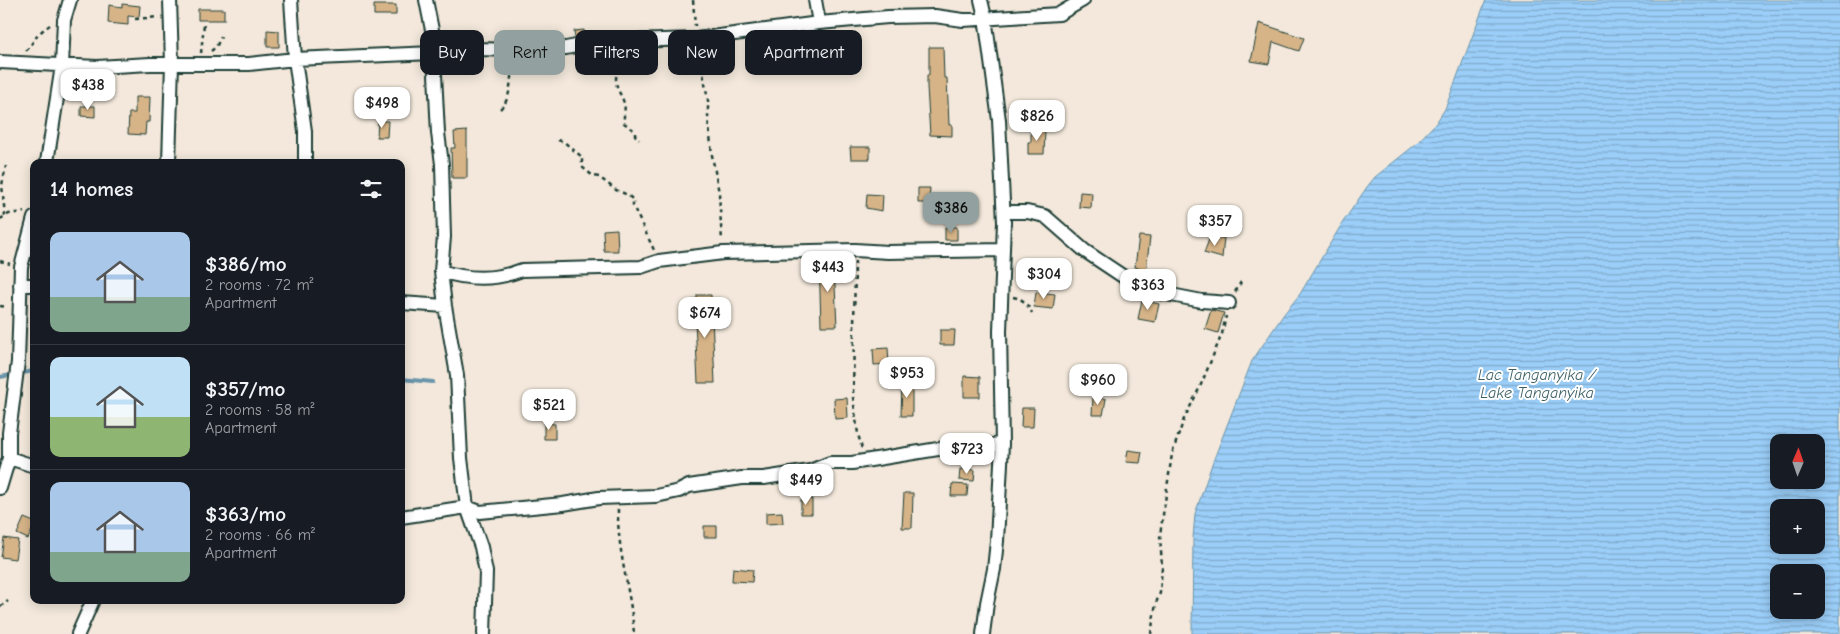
<!DOCTYPE html>
<meta charset="utf-8">
<style>
body{margin:0;font-family:"Comic Neue",sans-serif;background:#20242c;color:#f1f3f6;height:100vh;display:flex;flex-direction:column;font-size:19px;white-space:nowrap}
*{box-sizing:border-box;margin:0}
p{font-size:16px;color:#9ea1a6}
.icon{flex:none;width:28px;height:28px;fill:none;stroke:currentColor;stroke-width:2;stroke-linecap:round;stroke-linejoin:round}
.map{position:relative;flex:1;overflow:hidden}
.drawer{position:absolute;left:30px;top:159px;width:375px;height:445px;display:flex;flex-direction:column;background:#171b24;border-radius:10px;box-shadow:0 2px 12px #0003}
.drawer>*{flex:none}
.banner{position:absolute;left:420px;top:30px;width:475px;height:45px;display:flex;gap:10px}
.needle{width:32px;rotate:2deg}
.buttons{position:absolute;left:1770px;top:434px;display:grid;gap:10px}
.buttons a{display:grid;place-items:center;width:55px;height:55px;border-radius:10px;background:#171b24;box-shadow:0 2px 12px #0003;font-size:25px}
.price{position:absolute;translate:-50% -42px;padding:0 11px;border-radius:10px;background:#fff;color:#222;font-size:16px;line-height:32px;filter:drop-shadow(0 1px 2px #0008)}
.price::after{content:'';position:absolute;left:50%;top:30px;width:15px;height:11px;margin-left:-8px;background:inherit;clip-path:polygon(0 0,100% 0,50% 100%)}
.price.active{background:#92a19f;color:#111}
ul{padding:0;list-style:none}
li{display:flex;align-items:center;gap:15px;height:125px;padding:0 20px}
li+li{border-top:1px solid #363941}
li span{display:grid;place-items:center;flex:none;width:140px;height:100px;border-radius:10px;color:#555}
li>.icon{margin-inline-start:auto}
span .icon{width:60px;height:60px;fill:#fffc;stroke-width:1}
li b{font-size:21px}
h2{display:flex;justify-content:space-between;align-items:center;height:60px;padding:0 20px;font-size:21px}
.tag{padding:0 18px;border-radius:10px;background:#171b24;box-shadow:0 2px 12px #0003;font-size:18px;line-height:45px}
.tag.active{background:#92a19f;color:#111}
.map>svg:first-child{display:block}
.water{fill:url(#water-rules);stroke:#6994aa;fill-rule:evenodd}
.lines{fill:none;stroke-linecap:round;stroke-linejoin:round}
.stream{stroke:#6994aa;stroke-width:4}
.building{fill:#d6b488;stroke:#1f3d34}
.minor-casing{stroke:#1f3d34;stroke-width:16}
.path{stroke:#1f3d34;stroke-width:2.5;stroke-dasharray:4 4;stroke-linecap:butt}
.minor{stroke:#fff;stroke-width:12}
.labels{text-anchor:middle;stroke-width:4;stroke-linejoin:round;paint-order:stroke}
.water-label{font-size:16px;font-style:italic;fill:#3e6165;stroke:#fff}
</style>
<div class="map">
<svg width="1840" height="634" viewBox="0 0 1840 634">
<defs>
<pattern id="water-rules" width="6" height="5" patternUnits="userSpaceOnUse" patternTransform="scale(1.25)"><rect width="6" height="5" fill="#9bcef8"/><path d="M0 2.5h6" fill="none" stroke="#7ea8ca"/></pattern>
</defs>
<rect width="100%" height="100%" fill="#f3e8db"/>
<filter id="ink" filterUnits="userSpaceOnUse"><feTurbulence type="fractalNoise" baseFrequency=".02" numOctaves="2"/><feDisplacementMap in="SourceGraphic" scale="10" xChannelSelector="R" yChannelSelector="G"/><feConvolveMatrix kernelMatrix="1 2 1 2 8 2 1 2 1" color-interpolation-filters="sRGB"/></filter>
<g filter="url(#ink)">
<path class="water" d="M1486,0H1840V634H1192L1193,538L1195,514L1212,464L1252,361L1284,314L1300,294L1343,222L1367,187L1375,177L1415,145L1436,123L1445,109ZM1779,442H1816V480H1779ZM1779,508H1816V545H1779ZM1779,572H1816V610H1779Z"/>
<g class="lines">
<path class="stream" d="M0,377L34,371
M401,379L433,382"/>
</g>
<path class="building" d="M122,4L140,6L139,17L128,16V25L108,23L109,5L122,7Z
M374,5H396V15H374Z
M198,9H224V20H198Z
M1259,23L1304,38L1299,51L1273,42L1269,64L1251,61Z
M267,30L279,31V47H267Z
M584,30L585,36L575,38L574,31Z
M806,34L808,53L797,54L795,35Z
M929,47H943L944,78H947L949,125H952V136L930,135L927,87V75H929Z
M587,52L588,58H597V73H579L577,54Z
M135,97H150L149,122H146L145,135L128,134L129,113H135Z
M81,106H95V117L81,116Z
M378,121H388L387,137H377Z
M1031,130H1045L1044,154H1028V142H1031Z
M467,131V178H452L451,148H455L454,132Z
M850,147H870V159H851Z
M918,188H930L929,203H918Z
M1080,192L1092,193L1091,208L1079,207Z
M867,194L883,195L882,211L866,208Z
M945,227H957V240H945Z
M617,229L618,251H604L603,230Z
M1139,236L1150,237L1146,271L1135,267Z
M1210,237L1224,238L1222,258L1204,253Z
M819,259H832V267L834,266L837,326H821Z
M1036,292L1055,294L1053,309L1034,307Z
M697,295H711L715,383H698L694,299H697Z
M1142,300L1159,304L1155,322L1138,319Z
M1211,310L1224,313L1218,333L1205,329Z
M940,330H955L954,345H940Z
M888,348L889,364L874,365L873,349Z
M964,376L980,377V397H964Z
M902,382H912V416H901Z
M1093,397L1106,399L1103,415H1092Z
M847,398L848,418L835,419L834,399Z
M1022,408H1034L1033,427H1021Z
M544,423L555,424V439H544Z
M1128,450L1142,452L1140,463L1126,462Z
M960,469L975,470L974,481L959,480Z
M952,484L968,485L967,496H951Z
M904,493H913L912,528H902Z
M801,499H812V514H801Z
M782,512L783,523L766,524V513Z
M24,518L34,522V526L28,539L17,534Z
M704,526H717V537H704Z
M4,538L18,540L15,559L1,557Z
M733,568L753,570L752,582L732,581Z"/>
<g class="lines">
<defs>
<path id="minor" d="M291,0L295,59L305,131V162
M426,0L433,35L438,133L442,164L444,237L441,271L445,306L457,375L461,458L467,507L481,547L486,572L484,634
M815,0L819,23
M981,0L985,17L999,120L1004,222L1000,331L1002,444L997,541L994,569L987,603L983,634
M0,62L97,67L150,64H249L295,59L433,53L468,49L536,50L566,48L597,42L696,39L819,23L888,17L935,16L963,20L1059,14L1083,0
M47,162L62,66L64,20L70,0
M169,162L172,63L170,0
M1004,212H1027L1045,216L1085,251L1136,285L1161,293L1202,301L1229,303
M441,271C468,280 496,280 522,270L641,267L659,261L723,253L855,250L888,252L1003,250
M20,285H34
M401,303L445,306
M9,458L34,466
M0,488L9,458V433L18,362L21,267L34,218
M401,517L467,507L480,512L563,504L599,498L656,496L679,491L689,486L742,478H764L810,471L830,463H852L938,449L1002,444
M78,634L93,600"/>
</defs>
<use href="#minor" class="minor-casing"/>
<path class="path" d="M693,0L695,26
M135,19L159,17
M26,51C37,38 35,35 50,25
M211,51L216,47L221,37
M699,51L708,100V116L712,155L719,193L722,241
M201,53L204,24
M615,53C622,63 616,70 616,80C617,92 621,93 624,103C626,108 623,117 624,123L635,131V135L639,140
M500,109C509,101 510,89 511,77L515,74L521,62
M558,140L564,142L582,157V167L593,176L599,177L616,190L628,195L633,200V206L654,250
M5,216L2,185L6,166
M0,219L9,214L24,212
M0,261L10,264
M855,261L853,397L858,434L862,449
M1235,292L1241,282
M1013,297C1024,299 1027,304 1032,313
M0,306L7,307
M618,509C617,551 631,592 634,634
M0,607L8,601
M1151,634L1156,603L1160,593L1162,567L1160,535L1172,454L1184,419L1200,387L1222,334L1226,316"/>
<use href="#minor" class="minor"/>
</g>
</g>
<g class="labels">
<g class="water-label">
<text x="1537" y="380">Lac Tanganyika /<tspan x="1537" dy="18">Lake Tanganyika</tspan></text>
</g>
</g>
</svg>
<div class="buttons">
<a><svg class="needle" viewBox="-14 -14 28 28"><path d="M0-13l5 13h-10z" fill="#e53935"/><path d="M0 13l5-13h-10z" fill="#9ea1a6"/></svg></a>
<a>+</a>
<a>−</a>
</div>
<b class="price" style="left:88px;top:111px">$438</b>
<b class="price" style="left:382px;top:129px">$498</b>
<b class="price" style="left:1037px;top:142px">$826</b>
<b class="price active" style="left:951px;top:234px">$386</b>
<b class="price" style="left:1215px;top:247px">$357</b>
<b class="price" style="left:828px;top:293px">$443</b>
<b class="price" style="left:1044px;top:300px">$304</b>
<b class="price" style="left:1148px;top:311px">$363</b>
<b class="price" style="left:705px;top:339px">$674</b>
<b class="price" style="left:907px;top:399px">$953</b>
<b class="price" style="left:1098px;top:406px">$960</b>
<b class="price" style="left:549px;top:431px">$521</b>
<b class="price" style="left:967px;top:475px">$723</b>
<b class="price" style="left:806px;top:506px">$449</b>
<div class="banner">
<a class="tag">Buy</a>
<a class="tag active">Rent</a>
<a class="tag">Filters</a>
<a class="tag">New</a>
<a class="tag">Apartment</a>
</div>
<section class="drawer">
<h2>14 homes<svg class="icon" aria-label="filters" viewBox="0 0 24 24"><path d="M4 7h16M4 17h16"/><circle cx="9" cy="7" r="2"/><circle cx="15" cy="17" r="2"/></svg></h2>
<ul>
<li><span style="background:linear-gradient(#a9c7e8 65%,#7fa58c 0)"><svg class="icon" aria-label="home" viewBox="0 0 24 24"><path d="M3 11l9-7 9 7M6 9v11h12V9"/></svg></span><div><b>$386/mo</b><p>2 rooms · 72 m²</p><p>Apartment</p></div></li>
<li><span style="background:linear-gradient(#bfe0f5 60%,#8fb573 0)"><svg class="icon" aria-label="home" viewBox="0 0 24 24"><path d="M3 11l9-7 9 7M6 9v11h12V9"/></svg></span><div><b>$357/mo</b><p>2 rooms · 58 m²</p><p>Apartment</p></div></li>
<li><span style="background:linear-gradient(#a9c7e8 70%,#7fa58c 0)"><svg class="icon" aria-label="home" viewBox="0 0 24 24"><path d="M3 11l9-7 9 7M6 9v11h12V9"/></svg></span><div><b>$363/mo</b><p>2 rooms · 66 m²</p><p>Apartment</p></div></li>
</ul>
</section>
</div>
